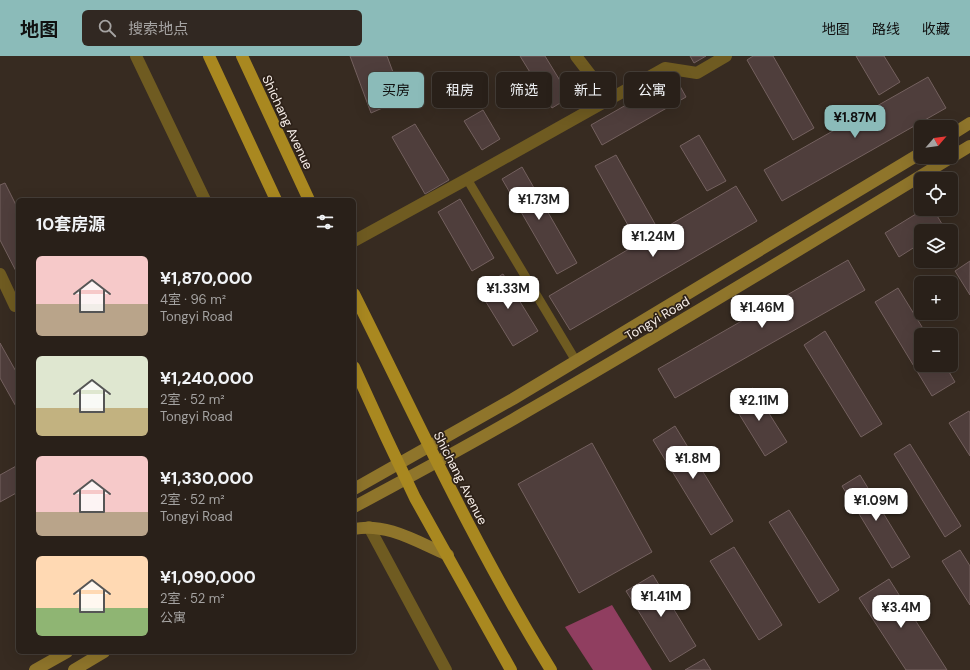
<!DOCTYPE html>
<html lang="zh">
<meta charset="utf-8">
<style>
body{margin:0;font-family:"DM Sans","Noto Sans SC",sans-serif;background:#312822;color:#f1f3f6;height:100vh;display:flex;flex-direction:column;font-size:15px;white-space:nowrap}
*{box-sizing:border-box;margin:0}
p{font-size:13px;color:#a5a3a2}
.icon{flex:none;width:22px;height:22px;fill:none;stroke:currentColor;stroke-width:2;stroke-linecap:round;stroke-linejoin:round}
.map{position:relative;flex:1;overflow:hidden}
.sheet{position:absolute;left:16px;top:142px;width:340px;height:456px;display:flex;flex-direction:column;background:#292019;border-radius:6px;box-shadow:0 4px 16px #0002,0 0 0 1px #453e38}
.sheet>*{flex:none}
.banner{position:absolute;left:368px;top:16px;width:380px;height:36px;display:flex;gap:8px}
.needle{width:26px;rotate:62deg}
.controls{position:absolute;left:914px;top:64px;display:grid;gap:8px}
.controls a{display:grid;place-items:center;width:44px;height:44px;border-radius:6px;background:#292019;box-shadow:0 4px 16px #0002,0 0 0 1px #453e38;font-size:20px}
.price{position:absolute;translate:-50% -34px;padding:0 9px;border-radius:8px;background:#fff;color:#222;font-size:13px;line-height:26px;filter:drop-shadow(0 1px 2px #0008)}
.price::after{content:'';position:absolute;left:50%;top:24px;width:12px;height:9px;margin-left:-6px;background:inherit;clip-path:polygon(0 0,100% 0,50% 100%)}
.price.on{background:#8bbbb9;color:#111}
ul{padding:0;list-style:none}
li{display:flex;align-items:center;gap:12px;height:100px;padding:0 20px}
li span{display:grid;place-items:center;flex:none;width:112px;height:80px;border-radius:6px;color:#555}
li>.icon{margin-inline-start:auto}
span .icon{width:48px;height:48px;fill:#fffc;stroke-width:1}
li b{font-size:17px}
h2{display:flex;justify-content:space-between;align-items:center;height:48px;padding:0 20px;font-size:17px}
.pill{padding:0 14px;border-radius:6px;background:#292019;box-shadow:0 4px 16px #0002,0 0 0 1px #453e38;font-size:14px;line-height:36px}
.pill.on{background:#8bbbb9;color:#111}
header{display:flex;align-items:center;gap:24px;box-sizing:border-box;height:56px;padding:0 20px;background:#8bbbb9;color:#111}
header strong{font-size:19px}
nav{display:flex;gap:22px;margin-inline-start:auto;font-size:14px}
.search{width:280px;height:36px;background:#312822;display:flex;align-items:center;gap:10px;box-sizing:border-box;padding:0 14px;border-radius:6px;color:#a5a3a2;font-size:15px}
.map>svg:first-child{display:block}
.forest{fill:#903e60}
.building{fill:#4f3e3c;stroke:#74615f}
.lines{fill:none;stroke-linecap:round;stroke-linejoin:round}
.service{stroke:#6f5b21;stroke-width:9}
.minor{stroke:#6f5b21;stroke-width:12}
.secondary{stroke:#8f752b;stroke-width:12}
.primary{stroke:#a98820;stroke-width:12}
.labels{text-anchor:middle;stroke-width:3.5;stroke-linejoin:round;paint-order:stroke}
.street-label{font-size:13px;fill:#f7eee8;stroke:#2d2118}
</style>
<header>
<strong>地图</strong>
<div class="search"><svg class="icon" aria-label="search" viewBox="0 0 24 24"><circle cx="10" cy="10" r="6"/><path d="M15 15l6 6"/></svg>搜索地点</div>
<nav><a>地图</a><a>路线</a><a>收藏</a></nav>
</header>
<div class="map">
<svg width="970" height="614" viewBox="0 0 970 614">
<rect width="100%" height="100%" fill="#372b21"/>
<path class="forest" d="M612,549L652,614H593L565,571Z"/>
<path class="building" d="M350,0H387L403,43L371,57Z
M520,0H545L570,41L552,52Z
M690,0H706L694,7Z
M753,0H773L814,72L793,84L747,4Z
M856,0H884L900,26L879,39Z
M675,21L686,41L602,89L591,69Z
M928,21L946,52L782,145L764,114Z
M483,54L500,83L482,94L464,65Z
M415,68L449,124L425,138L392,81Z
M699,79L726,125L707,135L680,90Z
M616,99L655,168L634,180L595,110Z
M522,111L577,207L557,218L502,123Z
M5,127L18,153V219L0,184V129Z
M736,130L757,165L570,274L549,240Z
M460,143L494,202L472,215L438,156Z
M924,153H933L945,173L941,175H921V187L899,201L885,177Z
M848,204L865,234L675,342L658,313Z
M970,205V239L955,215Z
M503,218L538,275L513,290L478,233Z
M898,232L927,279H921V309H945L955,326L932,340L875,246Z
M825,275L882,368L861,381L804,289Z
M0,287L18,319V354L0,322Z
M753,332L787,386L765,400L731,345Z
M969,355L970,357V400L949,367Z
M675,370L733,465L711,479L653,384Z
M592,387L652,496L579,537L518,428Z
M910,388L961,470L945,481L894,398Z
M18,409V436L0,446V419Z
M860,419L910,501L892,512L842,430Z
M789,454L839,534L819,547L769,466Z
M734,491L782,569L759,584L710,505Z
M960,494L970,510V549L942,505Z
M653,519L696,590L670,606L626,535Z
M889,523L947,614H906L859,542Z
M704,603L711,614H685Z"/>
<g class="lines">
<path class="service" d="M467,123L576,305"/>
<path class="minor" d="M136,0L205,144
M576,0L609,43
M354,185L467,123L665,12L697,17L726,0
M0,218L15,250H18
M369,471L446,614"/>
<path class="secondary" d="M951,79L970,67
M354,433L513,343L921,97
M354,451C411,420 468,390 524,357C674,271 822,180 970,90
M354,473C387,466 419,487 448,499
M35,614L67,596
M74,614L104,596"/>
<path class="primary" d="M209,0L276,144
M242,0L309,144
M354,238C417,364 476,493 551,614
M354,311L386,381L415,442L511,614"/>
</g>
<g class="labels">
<g class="street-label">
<text transform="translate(288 66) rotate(65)" y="5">Shichang Avenue</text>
<text transform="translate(657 262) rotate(-31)" y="5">Tongyi Road</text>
<text transform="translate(461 422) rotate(63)" y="5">Shichang Avenue</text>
</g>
</g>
</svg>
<div class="controls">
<a><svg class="needle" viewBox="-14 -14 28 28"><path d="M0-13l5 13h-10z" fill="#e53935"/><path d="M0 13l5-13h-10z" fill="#a5a3a2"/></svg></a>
<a><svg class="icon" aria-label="locate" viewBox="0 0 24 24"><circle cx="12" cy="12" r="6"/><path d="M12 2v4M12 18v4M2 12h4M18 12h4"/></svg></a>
<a><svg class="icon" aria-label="layers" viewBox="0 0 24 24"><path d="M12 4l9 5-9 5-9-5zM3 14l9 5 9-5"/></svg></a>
<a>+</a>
<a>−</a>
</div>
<b class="price on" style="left:855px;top:83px">¥1.87M</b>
<b class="price" style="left:539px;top:165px">¥1.73M</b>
<b class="price" style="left:653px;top:202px">¥1.24M</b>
<b class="price" style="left:508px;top:254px">¥1.33M</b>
<b class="price" style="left:762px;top:273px">¥1.46M</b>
<b class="price" style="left:759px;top:366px">¥2.11M</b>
<b class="price" style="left:693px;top:424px">¥1.8M</b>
<b class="price" style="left:876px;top:466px">¥1.09M</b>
<b class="price" style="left:661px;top:562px">¥1.41M</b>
<b class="price" style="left:901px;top:573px">¥3.4M</b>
<div class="banner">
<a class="pill on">买房</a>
<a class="pill">租房</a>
<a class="pill">筛选</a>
<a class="pill">新上</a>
<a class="pill">公寓</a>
</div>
<section class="sheet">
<h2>10套房源<svg class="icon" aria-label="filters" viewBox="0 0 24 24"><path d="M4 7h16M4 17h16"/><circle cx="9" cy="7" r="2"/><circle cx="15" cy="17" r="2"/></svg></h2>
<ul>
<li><span style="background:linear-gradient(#f6c9c9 60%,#b9a48a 0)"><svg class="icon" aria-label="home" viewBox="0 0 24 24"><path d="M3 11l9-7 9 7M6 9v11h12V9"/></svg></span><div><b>¥1,870,000</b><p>4室 · 96 m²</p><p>Tongyi Road</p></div></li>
<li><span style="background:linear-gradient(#dfe7d0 65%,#c2b280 0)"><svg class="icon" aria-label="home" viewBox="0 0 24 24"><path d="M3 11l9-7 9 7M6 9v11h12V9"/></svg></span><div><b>¥1,240,000</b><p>2室 · 52 m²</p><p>Tongyi Road</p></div></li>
<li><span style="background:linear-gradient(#f6c9c9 70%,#b9a48a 0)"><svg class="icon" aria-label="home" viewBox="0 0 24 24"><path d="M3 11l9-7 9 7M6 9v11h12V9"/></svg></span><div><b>¥1,330,000</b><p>2室 · 52 m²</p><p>Tongyi Road</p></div></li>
<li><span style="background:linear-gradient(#ffd9b3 65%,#8fb573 0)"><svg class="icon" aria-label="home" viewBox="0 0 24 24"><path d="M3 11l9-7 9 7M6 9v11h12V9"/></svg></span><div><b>¥1,090,000</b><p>2室 · 52 m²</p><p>公寓</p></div></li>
</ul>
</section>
</div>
